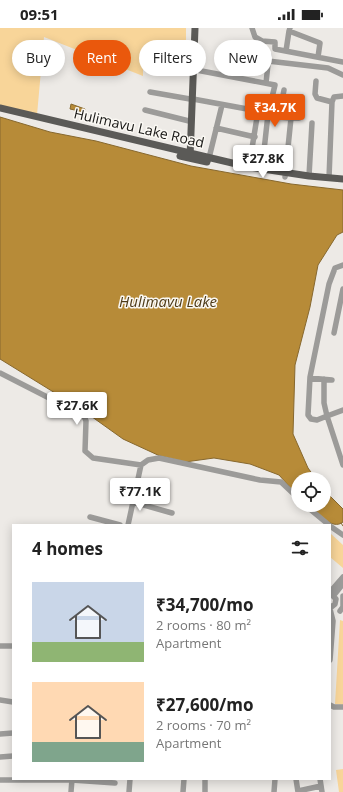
<!DOCTYPE html>
<meta charset="utf-8">
<style>
body{margin:0;font-family:"Open Sans",sans-serif;background:#f6f6f6;color:#222;height:100vh;display:flex;flex-direction:column;font-size:15px;white-space:nowrap}
*{box-sizing:border-box;margin:0}
p{font-size:13px;color:#767676}
.icon{flex:none;width:22px;height:22px;fill:none;stroke:currentColor;stroke-width:2;stroke-linecap:round;stroke-linejoin:round}
.map{position:relative;flex:1;overflow:hidden}
.details{position:absolute;left:12px;top:496px;width:319px;height:256px;display:flex;flex-direction:column;background:#fff;border-radius:0px;box-shadow:0 2px 10px #0003}
.details>*{flex:none}
.guide{position:absolute;left:12px;top:12px;width:319px;height:36px;display:flex;gap:8px}
.controls{position:absolute;left:291px;top:444px;display:grid;gap:8px}
.controls a{display:grid;place-items:center;width:40px;height:40px;border-radius:50%;background:#fff;box-shadow:0 2px 10px #0003;font-size:20px}
.price{position:absolute;translate:-50% -34px;padding:0 9px;border-radius:4px;background:#fff;color:#222;font-size:13px;line-height:26px;filter:drop-shadow(0 1px 2px #0008)}
.price::after{content:'';position:absolute;left:50%;top:24px;width:12px;height:9px;margin-left:-6px;background:inherit;clip-path:polygon(0 0,100% 0,50% 100%)}
.price.current{background:#ea580c;color:#fff}
ul{padding:0;list-style:none}
li{display:flex;align-items:center;gap:12px;height:100px;padding:0 20px}
li span{display:grid;place-items:center;flex:none;width:112px;height:80px;border-radius:0px;color:#555}
li>.icon{margin-inline-start:auto}
span .icon{width:48px;height:48px;fill:#fffc;stroke-width:1}
li b{font-size:17px}
h2{display:flex;justify-content:space-between;align-items:center;height:48px;padding:0 20px;font-size:17px}
.chip{padding:0 14px;border-radius:18px;background:#fff;box-shadow:0 2px 10px #0003;font-size:14px;line-height:36px}
.chip.current{background:#ea580c;color:#fff}
.status{display:flex;justify-content:space-between;align-items:center;height:28px;padding:0 20px;background:#fff;direction:ltr}
.status svg{height:11px;fill:currentColor}
.map>svg:first-child{display:block}
.green{fill:#f8d599}
.water{fill:#b78b38;stroke:#87682e}
.lines{fill:none;stroke-linecap:round;stroke-linejoin:round}
.stream{stroke:#87682e;stroke-width:1}
.minor{stroke:#9c9b99;stroke-width:5.5}
.major{stroke:#5b5a57;stroke-width:7}
.labels{text-anchor:middle;stroke-width:3;stroke-linejoin:round;paint-order:stroke}
.street-label{font-size:14px;fill:#181715;stroke:#faf8f3}
.water-label{font-size:15px;font-style:italic;fill:#4e3b18;stroke:#faf8f3}
</style>
<div class="status"><b>09:51</b><svg viewBox="0 0 49 12"><path d="M0 12V9h3v3zM5 12V6h3v6zM10 12V3h3v9zM15 12V0h3v12zM26 1h20v11H26zM47 4h2v5h-2z"/></svg></div>
<div class="map">
<svg width="343" height="764" viewBox="0 0 343 764">
<rect width="100%" height="100%" fill="#edeae6"/>
<path class="green" d="M0,0H186V41L143,37V48L44,9L37,87L0,78Z
M330,505L343,517V540L330,529Z
M340,592L343,593V677L335,676Z
M343,741V764H339L336,742Z"/>
<path class="water" d="M71,76L85,81L84,84L70,81Z
M0,89L50,104L96,113L191,138L291,156L343,162V204L337,207L318,237L310,279L295,337L293,406L308,440L316,451H298V468L279,447L250,436L214,430L185,434L160,428L123,411L81,381L0,331Z
M324,462L343,481V494C332,503 316,484 308,477H324Z"/>
<g class="lines">
<path class="stream" d="M341,495L343,498"/>
<path class="minor" d="M252,0L255,9L262,13L275,14V21L343,34
M290,0L289,3L320,15L318,29
M286,23L289,3
M268,33L328,40L343,47
M191,41L275,57L268,86L262,141
M316,53L315,66L317,70L332,74
M266,55L269,27
M284,62L279,89L291,90L285,149
M150,64L190,71
M193,71L258,83L249,139
M145,82L189,93
M291,90H299L302,69
M216,100L255,109
M209,130L222,77
M309,148L312,95
M329,150L332,74L334,69L343,68
M334,305L343,261
M0,345L55,373L71,378L83,385L86,393L85,423L93,430L141,437L148,432L159,430L260,452L281,454L298,470
M310,350L332,352
M324,351V375L327,388L317,392L311,391L308,387L310,349L329,256L335,240L343,237
M343,382L327,388L343,437
M133,474L172,485
M305,477L329,497
M90,489L120,497
M128,497L141,437
M330,498L343,507
M330,564L343,549
M330,565L336,571L335,576L330,580
M334,567L343,556
M330,581L333,593L330,632
M340,583L343,579V568
M0,618H13
M0,672L13,674
M330,677L334,679H343
M0,706L13,705
M0,729L13,728
M296,751L298,764
M320,751L322,764
M0,752H72L115,755
M298,763L321,758
M71,764L72,751
M129,764L130,751
M183,764L184,751
M205,764V751
M274,764L275,751"/>
<path class="major" d="M0,80L249,139L309,148L343,151
M180,128L207,134
M190,130L195,0"/>
</g>
<g class="labels">
<g class="street-label">
<text transform="translate(139 100) rotate(13)" y="5">Hulimavu Lake Road</text>
</g>
<g class="water-label">
<text x="168" y="279">Hulimavu Lake</text>
</g>
</g>
</svg>
<div class="controls">
<a><svg class="icon" aria-label="locate" viewBox="0 0 24 24"><circle cx="12" cy="12" r="6"/><path d="M12 2v4M12 18v4M2 12h4M18 12h4"/></svg></a>
</div>
<b class="price current" style="left:275px;top:100px">₹34.7K</b>
<b class="price" style="left:263px;top:151px">₹27.8K</b>
<b class="price" style="left:77px;top:398px">₹27.6K</b>
<b class="price" style="left:140px;top:484px">₹77.1K</b>
<div class="guide">
<a class="chip">Buy</a>
<a class="chip current">Rent</a>
<a class="chip">Filters</a>
<a class="chip">New</a>
</div>
<section class="details">
<h2>4 homes<svg class="icon" aria-label="filters" viewBox="0 0 24 24"><path d="M4 7h16M4 17h16"/><circle cx="9" cy="7" r="2"/><circle cx="15" cy="17" r="2"/></svg></h2>
<ul>
<li><span style="background:linear-gradient(#c9d6e8 75%,#8fb573 0)"><svg class="icon" aria-label="home" viewBox="0 0 24 24"><path d="M3 11l9-7 9 7M6 9v11h12V9"/></svg></span><div><b>₹34,700/mo</b><p>2 rooms · 80 m²</p><p>Apartment</p></div></li>
<li><span style="background:linear-gradient(#ffd9b3 75%,#7fa58c 0)"><svg class="icon" aria-label="home" viewBox="0 0 24 24"><path d="M3 11l9-7 9 7M6 9v11h12V9"/></svg></span><div><b>₹27,600/mo</b><p>2 rooms · 70 m²</p><p>Apartment</p></div></li>
</ul>
</section>
</div>
